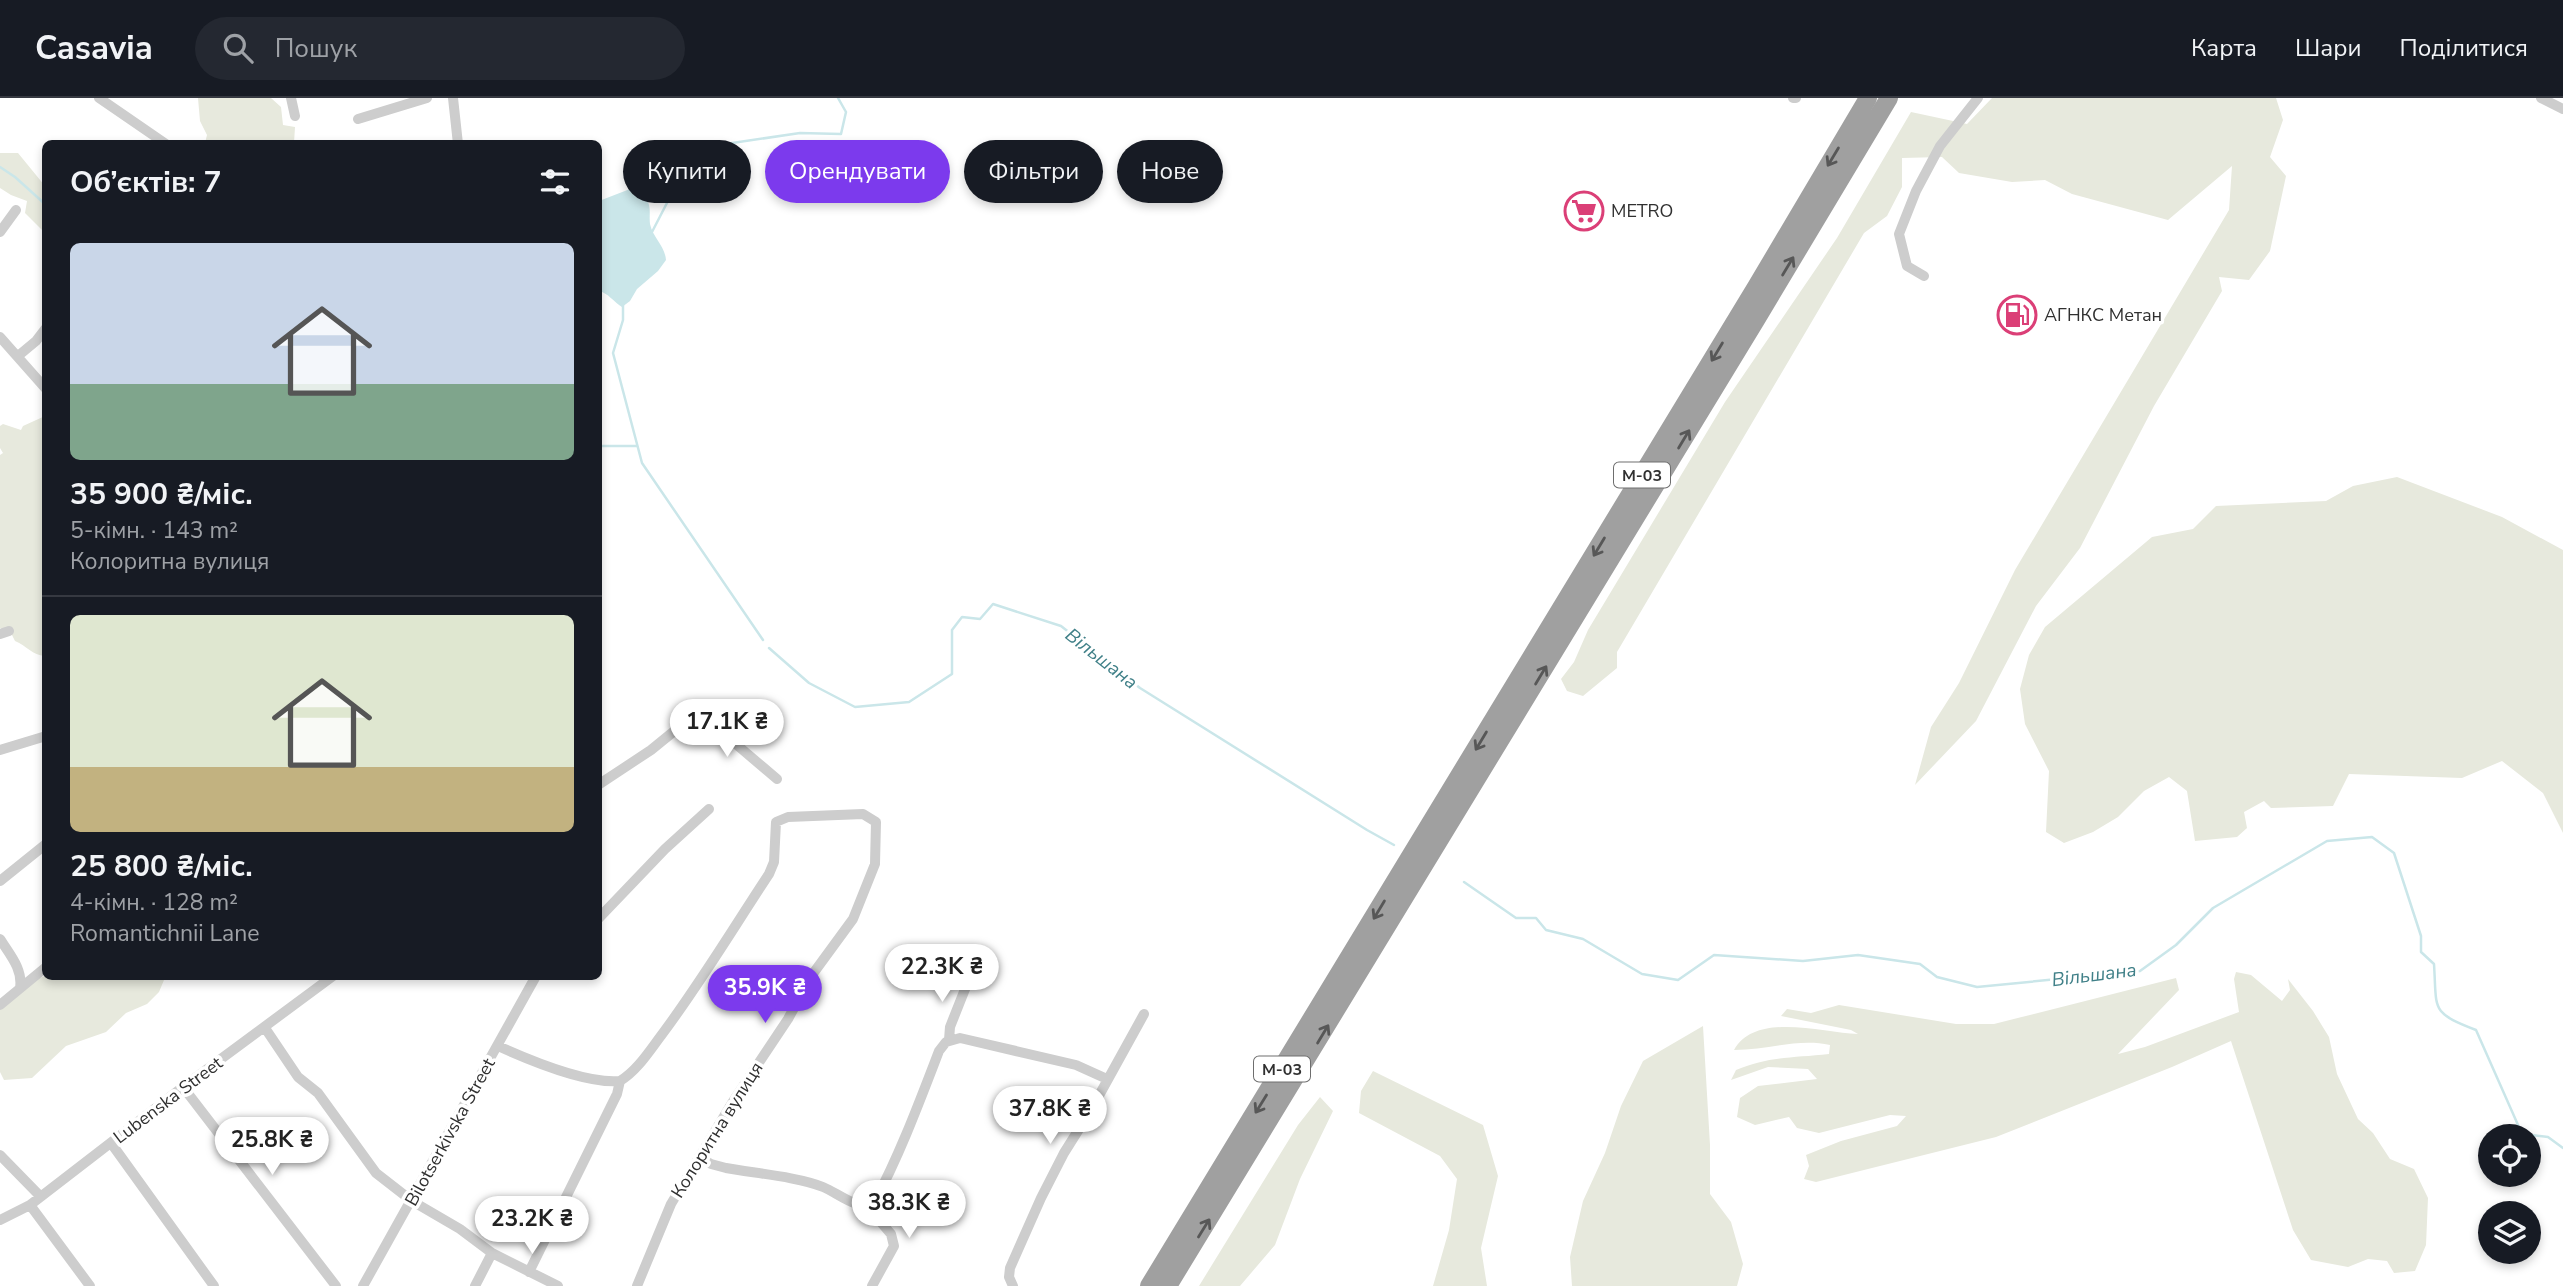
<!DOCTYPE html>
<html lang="uk">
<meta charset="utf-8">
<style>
body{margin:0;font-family:"Nunito Sans",sans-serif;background:#242831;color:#f1f3f6;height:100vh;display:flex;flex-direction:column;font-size:26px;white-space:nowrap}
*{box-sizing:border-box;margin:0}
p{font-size:23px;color:#9ea1a6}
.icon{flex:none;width:38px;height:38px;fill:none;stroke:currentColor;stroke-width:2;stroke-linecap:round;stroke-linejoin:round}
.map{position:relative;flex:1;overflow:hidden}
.panel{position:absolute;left:42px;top:42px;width:560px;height:840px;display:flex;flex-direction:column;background:#171b24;border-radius:10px;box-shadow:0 4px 10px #0003}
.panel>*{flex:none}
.guide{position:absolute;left:623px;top:42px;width:665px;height:63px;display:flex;gap:14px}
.tools{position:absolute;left:2478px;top:1026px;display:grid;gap:14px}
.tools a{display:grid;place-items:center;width:63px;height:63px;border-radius:50%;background:#171b24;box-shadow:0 4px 10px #0003;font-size:35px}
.price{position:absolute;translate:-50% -60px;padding:0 16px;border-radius:24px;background:#fff;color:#222;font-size:23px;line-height:46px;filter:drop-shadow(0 2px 4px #0008)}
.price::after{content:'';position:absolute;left:50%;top:42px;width:21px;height:16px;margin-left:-10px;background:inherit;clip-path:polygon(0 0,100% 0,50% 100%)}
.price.on{background:#7c3aed;color:#fff}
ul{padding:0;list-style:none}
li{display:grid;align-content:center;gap:14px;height:371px;padding:0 28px}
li+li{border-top:2px solid #363941}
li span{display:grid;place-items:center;height:217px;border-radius:10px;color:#555}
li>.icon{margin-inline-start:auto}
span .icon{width:126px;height:126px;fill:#fffc;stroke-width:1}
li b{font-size:30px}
h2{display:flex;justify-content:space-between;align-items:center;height:84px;padding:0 28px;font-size:30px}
.chip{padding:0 24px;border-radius:32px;background:#171b24;box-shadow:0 4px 10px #0003;font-size:24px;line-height:63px}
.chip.on{background:#7c3aed;color:#fff}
header{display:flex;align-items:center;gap:42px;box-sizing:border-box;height:98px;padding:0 35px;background:#171b24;border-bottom:2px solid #363941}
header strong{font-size:33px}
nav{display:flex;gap:38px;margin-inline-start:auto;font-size:24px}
.search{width:490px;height:63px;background:#242831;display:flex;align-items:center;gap:18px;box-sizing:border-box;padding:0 24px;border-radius:38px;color:#9ea1a6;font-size:26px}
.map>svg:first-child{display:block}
.green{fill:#e7e9dd}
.water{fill:#cae6e9}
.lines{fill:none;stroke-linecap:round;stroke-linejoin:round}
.stream{stroke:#cae6e9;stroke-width:2.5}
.minor{stroke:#cdcdcd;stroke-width:10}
.trunk{stroke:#a0a0a0;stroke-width:18}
.oneway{stroke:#575757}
.labels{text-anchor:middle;stroke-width:7;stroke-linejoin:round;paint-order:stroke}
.shield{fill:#fff;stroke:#6e6e6e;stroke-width:2}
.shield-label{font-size:16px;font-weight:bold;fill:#303030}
.poi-label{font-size:18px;fill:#303030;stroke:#fff;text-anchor:start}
.street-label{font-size:18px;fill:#303030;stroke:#fff}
.water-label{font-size:19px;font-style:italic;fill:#408088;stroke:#fff}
</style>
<header>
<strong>Casavia</strong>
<div class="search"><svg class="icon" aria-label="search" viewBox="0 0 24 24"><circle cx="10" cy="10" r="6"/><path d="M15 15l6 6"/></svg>Пошук</div>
<nav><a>Карта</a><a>Шари</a><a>Поділитися</a></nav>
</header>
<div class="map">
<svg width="2563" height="1188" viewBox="0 0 2563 1188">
<rect width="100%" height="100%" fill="#fff"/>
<path class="green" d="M198,0H271L281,9L283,27L295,29L294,45H205L207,37L200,23Z
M1992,0H2276L2283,22L2270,59L2286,78L2270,153L2249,182L2219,179L2222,193L2154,308L2080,450L2036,508L1976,623L1915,687L1931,629L1959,585L2015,472L2229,112L2232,68L2168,122L2072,96L2045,82L2012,84L1959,75L1942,59L1902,60V89L1887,118L1864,135L1617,554V570L1583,598L1567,593L1561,581L1574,564L1588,532L1725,304L1837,140L1911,14L1967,26Z
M0,55H18L45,88L46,132L43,133L25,115L27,103L11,97L0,90Z
M45,318V558C32,557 27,548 15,543L12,537L0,530V357L3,355L0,350V328L3,326L21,332L23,328Z
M2397,379L2502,419L2563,452V735L2543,695L2502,663L2462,680L2349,676L2333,708L2271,710L2264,703L2244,714L2247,730L2237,739L2195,743L2187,693L2169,679L2144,693L2118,719L2093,734L2064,745L2046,734L2049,673L2025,626L2020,591L2029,557L2045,529L2152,439L2193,431L2216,408L2326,403L2353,388Z
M2236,874L2251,877L2282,903L2290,892L2288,881L2313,913L2329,939L2337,976L2358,1021L2373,1035L2390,1061L2414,1071L2428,1100L2426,1147L2415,1173L2394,1175L2387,1163L2368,1161L2348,1169L2311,1162L2293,1132L2231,943L2172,969L1996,1039L1816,1084L1804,1081L1809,1068L1806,1057L1841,1043L1897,1028L1906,1018L1890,1017L1819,1035L1797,1030L1789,1019L1755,1027L1737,1019L1740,1000L1758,988L1817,981L1808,971L1768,969L1731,982L1736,972C1769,958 1794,960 1829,956L1830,947C1798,940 1767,952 1734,952C1756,913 1823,935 1858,936L1851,932L1781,918L1787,911L1811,915L1839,907L1956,926H1994L2176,880L2179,892L2118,956L2145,949L2239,914L2234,881Z
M45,878H46L170,879L164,882L159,894L147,906L126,915L106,934L66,948L32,980L4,982L0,974V908L37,881Z
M1703,928L1710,1047V1096L1731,1124L1743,1166L1737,1188H1572L1570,1159L1583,1103L1605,1055L1621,1008L1643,963Z
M1373,973L1483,1027L1498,1078L1481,1150L1487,1188H1433L1449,1132L1457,1081L1440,1058L1359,1015L1361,993Z
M1320,999L1333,1013L1300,1081L1275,1147L1240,1188H1199L1298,1027Z"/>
<path class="water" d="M630,91C638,93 644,96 648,104C651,111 649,119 650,126C653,140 665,148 666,162L658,173L637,191L630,203L622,209C614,204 608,195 599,193V103Z"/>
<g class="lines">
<path class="stream" d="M0,69L15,79L46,107
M652,134L669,101L712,48L800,35L841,36L846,14L838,0
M623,207V222L613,255L642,365L763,542
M598,348H637
M769,550L809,585L855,609L909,604L952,576V532L962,519L980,521L993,506L1061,528L1140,590L1367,732L1394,747
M1464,784L1516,820H1536L1546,832L1583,841L1642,876L1678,882L1714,857L1803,863L1858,857L1920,866L1937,879L1977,889L2140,873L2176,847L2213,810L2327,743L2372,739L2394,755L2421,838V854L2434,866C2437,913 2430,914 2476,932L2522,1036L2548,1039L2563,1050"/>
<path class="minor" d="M99,0L166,46
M291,0L295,18
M453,0L458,46
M1793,0H1796
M2541,0L2563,11
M358,21L427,0
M0,134L16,112
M1924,178L1907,168L1899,136L1916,93L1940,48L1978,0
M0,239L46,291
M18,258L36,243L46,230
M0,536L9,533
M0,652L46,638
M598,687L651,652L694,617L710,624L777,681
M0,783L46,746
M598,821L665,751L709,711
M0,841C10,857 23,871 20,890
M0,907L46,869
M265,930L298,979L318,995L376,1075L412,1103L460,1131L492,1155L558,1188
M949,942L950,929L971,876
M498,948C529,962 586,986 620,983
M183,989L336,1188
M111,1045L214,1188
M0,1057L40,1098
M699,1059L711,1066L726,1070C753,1075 799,1079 823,1089C838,1095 859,1114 874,1105C900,1056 919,1005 939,953L946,944L960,940L1076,967L1107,981
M30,1107L90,1188
M867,1108L891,1136L894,1148L872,1188
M0,1122L30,1107L183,989L333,878
M529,1174L617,996L620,983C638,972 650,952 663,935C701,884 734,829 769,776L774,764L776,724L788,719L863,716L876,724L875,766L853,821L812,877L788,921L732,1005L671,1106L637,1188
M363,1188L536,878
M475,1188L492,1155
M1013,1188L1009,1179L1010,1170L1041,1100L1064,1055L1091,1012L1144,916"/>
<path class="trunk" d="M1149,1188L1756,189L1868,0
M1168,1188L1756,222L1889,0"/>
</g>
<defs><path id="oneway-shaft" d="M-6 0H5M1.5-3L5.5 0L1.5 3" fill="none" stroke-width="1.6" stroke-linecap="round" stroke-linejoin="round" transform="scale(1.75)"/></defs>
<g class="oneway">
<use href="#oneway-shaft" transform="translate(1833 59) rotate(121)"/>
<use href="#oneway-shaft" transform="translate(1788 168) rotate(-59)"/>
<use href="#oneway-shaft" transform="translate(1717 254) rotate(121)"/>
<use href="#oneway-shaft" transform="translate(1684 341) rotate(-59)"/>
<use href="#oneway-shaft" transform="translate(1599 449) rotate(121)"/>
<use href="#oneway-shaft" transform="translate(1541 577) rotate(-59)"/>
<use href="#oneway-shaft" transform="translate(1481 643) rotate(121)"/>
<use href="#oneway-shaft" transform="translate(1379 812) rotate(121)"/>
<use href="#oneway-shaft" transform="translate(1323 936) rotate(-59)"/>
<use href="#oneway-shaft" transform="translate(1261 1006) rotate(122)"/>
<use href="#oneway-shaft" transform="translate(1204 1130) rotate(-58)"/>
</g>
<defs>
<symbol id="supermarket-ring" viewBox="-11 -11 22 22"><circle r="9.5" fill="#fff" stroke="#db3f77" stroke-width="1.5"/><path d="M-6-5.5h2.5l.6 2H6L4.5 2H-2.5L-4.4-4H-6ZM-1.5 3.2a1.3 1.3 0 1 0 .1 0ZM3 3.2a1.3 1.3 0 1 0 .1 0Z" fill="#db3f77"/></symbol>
<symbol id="fuel-ring" viewBox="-11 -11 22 22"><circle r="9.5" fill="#fff" stroke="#db3f77" stroke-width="1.5"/><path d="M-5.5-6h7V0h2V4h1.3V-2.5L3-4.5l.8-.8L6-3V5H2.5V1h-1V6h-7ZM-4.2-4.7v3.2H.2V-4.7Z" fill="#db3f77"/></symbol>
</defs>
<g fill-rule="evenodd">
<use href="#supermarket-ring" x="1562" y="91" width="44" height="44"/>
<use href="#fuel-ring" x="1995" y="195" width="44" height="44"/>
</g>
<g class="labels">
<g class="shield">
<rect x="1614" y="364.5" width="56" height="25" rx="5"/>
<rect x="1254" y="958.5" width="56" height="25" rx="5"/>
</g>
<g class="shield-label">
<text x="1642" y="383">М-03</text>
<text x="1282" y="977">М-03</text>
</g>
<g class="poi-label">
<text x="1611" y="119">METRO</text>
<text x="2044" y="223">АГНКС Метан</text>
</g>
<g class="street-label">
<text transform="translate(168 1002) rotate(-37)" y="6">Lubenska Street</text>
<text transform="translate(717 1032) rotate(-58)" y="6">Колоритна вулиця</text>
<text transform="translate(450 1034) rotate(-61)" y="6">Bilotserkivska Street</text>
</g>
<g class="water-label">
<text transform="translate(1102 560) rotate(38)" y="7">Вільшана</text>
<text transform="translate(2094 876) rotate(-7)" y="7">Вільшана</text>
</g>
</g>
</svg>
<div class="tools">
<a><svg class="icon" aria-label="locate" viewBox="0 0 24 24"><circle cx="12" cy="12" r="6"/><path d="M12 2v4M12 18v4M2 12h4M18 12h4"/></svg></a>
<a><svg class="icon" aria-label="layers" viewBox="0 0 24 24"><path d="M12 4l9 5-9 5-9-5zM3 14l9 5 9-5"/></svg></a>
</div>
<b class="price" style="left:727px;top:661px">17.1K ₴</b>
<b class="price" style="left:942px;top:906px">22.3K ₴</b>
<b class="price on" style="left:765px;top:927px">35.9K ₴</b>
<b class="price" style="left:1050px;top:1048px">37.8K ₴</b>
<b class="price" style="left:272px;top:1079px">25.8K ₴</b>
<b class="price" style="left:909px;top:1142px">38.3K ₴</b>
<b class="price" style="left:532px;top:1158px">23.2K ₴</b>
<div class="guide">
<a class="chip">Купити</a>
<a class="chip on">Орендувати</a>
<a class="chip">Фільтри</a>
<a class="chip">Нове</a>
</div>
<section class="panel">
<h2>Об’єктів: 7<svg class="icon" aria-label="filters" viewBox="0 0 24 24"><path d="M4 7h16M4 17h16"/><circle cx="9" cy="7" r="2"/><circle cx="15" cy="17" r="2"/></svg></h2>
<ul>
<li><span style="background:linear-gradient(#c9d6e8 65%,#7fa58c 0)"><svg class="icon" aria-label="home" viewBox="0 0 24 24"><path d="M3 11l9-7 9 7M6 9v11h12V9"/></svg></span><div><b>35 900 ₴/міс.</b><p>5-кімн. · 143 m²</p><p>Колоритна вулиця</p></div></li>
<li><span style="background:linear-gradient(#dfe7d0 70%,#c2b280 0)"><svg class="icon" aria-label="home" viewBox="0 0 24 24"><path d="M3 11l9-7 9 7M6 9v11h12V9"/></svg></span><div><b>25 800 ₴/міс.</b><p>4-кімн. · 128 m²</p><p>Romantichnii Lane</p></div></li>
</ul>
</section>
</div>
